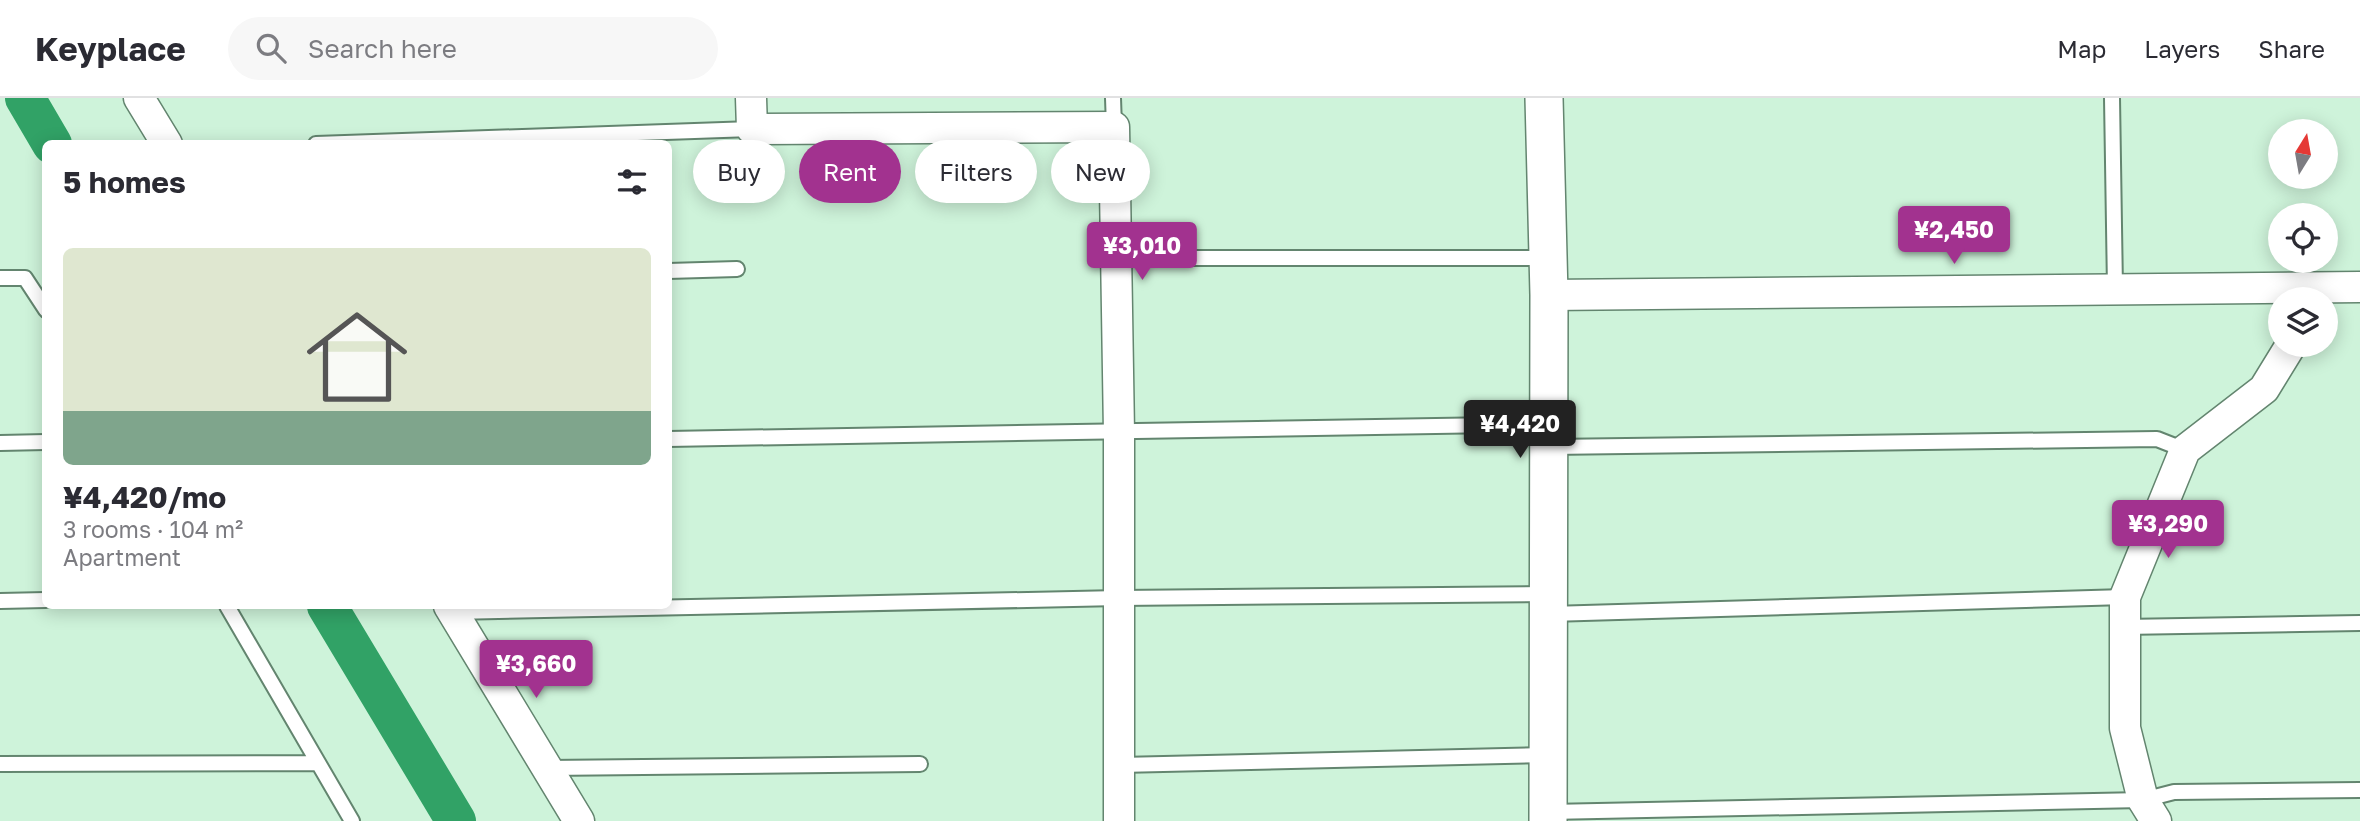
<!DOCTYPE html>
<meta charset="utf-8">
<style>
body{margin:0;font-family:"Golos Text",sans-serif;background:#f7f7f7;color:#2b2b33;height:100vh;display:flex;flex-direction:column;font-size:26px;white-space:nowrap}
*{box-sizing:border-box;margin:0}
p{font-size:23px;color:#7c7c81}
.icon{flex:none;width:38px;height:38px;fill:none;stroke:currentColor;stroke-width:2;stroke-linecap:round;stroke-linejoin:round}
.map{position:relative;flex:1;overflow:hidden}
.drawer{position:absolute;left:42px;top:42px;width:630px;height:469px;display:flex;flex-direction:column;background:#fff;border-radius:10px;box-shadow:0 4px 18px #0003}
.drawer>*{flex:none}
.top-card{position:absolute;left:693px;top:42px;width:665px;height:63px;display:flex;gap:14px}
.needle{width:46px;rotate:11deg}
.fabs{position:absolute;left:2268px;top:21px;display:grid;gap:14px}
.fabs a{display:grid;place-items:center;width:70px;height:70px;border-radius:50%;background:#fff;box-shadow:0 4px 18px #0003;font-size:35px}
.price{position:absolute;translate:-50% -60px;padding:0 16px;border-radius:7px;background:#a2328f;color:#fff;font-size:23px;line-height:46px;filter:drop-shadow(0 2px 4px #0008)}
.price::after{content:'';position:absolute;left:50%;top:42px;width:21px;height:16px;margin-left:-10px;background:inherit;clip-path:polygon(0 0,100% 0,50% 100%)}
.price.on{background:#222;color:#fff}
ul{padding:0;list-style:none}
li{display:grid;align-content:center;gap:14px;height:371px;padding:0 21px}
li+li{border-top:2px solid #e1e1e2}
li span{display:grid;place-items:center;height:217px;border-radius:10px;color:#555}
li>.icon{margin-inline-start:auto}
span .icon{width:126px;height:126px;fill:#fffc;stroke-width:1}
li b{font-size:30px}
h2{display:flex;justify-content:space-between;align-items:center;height:84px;padding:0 21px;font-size:30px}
.tag{padding:0 24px;border-radius:32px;background:#fff;box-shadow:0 4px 18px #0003;font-size:24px;line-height:63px}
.tag.on{background:#a2328f;color:#fff}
header{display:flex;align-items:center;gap:42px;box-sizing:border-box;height:98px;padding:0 35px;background:#fff;border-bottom:2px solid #e1e1e2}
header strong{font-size:33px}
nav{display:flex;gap:38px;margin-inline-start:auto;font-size:24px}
.search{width:490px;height:63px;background:#f7f7f7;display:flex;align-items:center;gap:18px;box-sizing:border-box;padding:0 24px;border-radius:38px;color:#7c7c81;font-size:26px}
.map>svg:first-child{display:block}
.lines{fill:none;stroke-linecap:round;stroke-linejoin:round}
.canal{stroke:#31a266;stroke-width:40}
.service-casing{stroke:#63856f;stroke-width:18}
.minor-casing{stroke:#63856f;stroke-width:33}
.tertiary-casing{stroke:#63856f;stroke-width:40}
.service{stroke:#fff;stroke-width:14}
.minor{stroke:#fff;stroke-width:30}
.tertiary{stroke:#fff;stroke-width:37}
</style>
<header>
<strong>Keyplace</strong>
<div class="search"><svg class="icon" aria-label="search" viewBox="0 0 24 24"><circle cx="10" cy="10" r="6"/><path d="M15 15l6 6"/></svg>Search here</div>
<nav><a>Map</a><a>Layers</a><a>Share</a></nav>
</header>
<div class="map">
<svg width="2360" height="723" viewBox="0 0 2360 723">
<rect width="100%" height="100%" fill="#cef3da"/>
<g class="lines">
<path class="canal" d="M25,0L52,46
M327,508L456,723"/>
<defs>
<path id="service" d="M1113,0L1114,29
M2112,0L2115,191
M316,46L752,31
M1116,160H1548
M668,173L737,171
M0,180H25L46,212
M668,341L1549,326
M0,345L46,344
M1550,349L2157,341L2185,352
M0,503L46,502
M227,508L352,723
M453,514L1119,500L1547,496
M1550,516L2125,499
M2123,529L2360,525
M0,666L318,665
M1120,667L1548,657
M547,670L920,666
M1549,714L2143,702L2174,694L2360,692"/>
<path id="minor" d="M139,0L167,46
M751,0L752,31L1114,29L1119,335V723
M1549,197L2360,189
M449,508L579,723
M2156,723L2143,702L2125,630V499L2185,352L2264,291L2291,247"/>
<path id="tertiary" d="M1544,0L1549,197L1548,723"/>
</defs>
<use href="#service" class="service-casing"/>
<use href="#minor" class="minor-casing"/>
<use href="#tertiary" class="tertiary-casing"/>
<use href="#service" class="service"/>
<use href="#minor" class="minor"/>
<use href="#tertiary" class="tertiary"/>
</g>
</svg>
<div class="fabs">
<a><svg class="needle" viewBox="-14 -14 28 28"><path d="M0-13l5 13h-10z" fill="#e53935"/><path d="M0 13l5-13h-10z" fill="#7c7c81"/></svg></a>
<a><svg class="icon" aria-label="locate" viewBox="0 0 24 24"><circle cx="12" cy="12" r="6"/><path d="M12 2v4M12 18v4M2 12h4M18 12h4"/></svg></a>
<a><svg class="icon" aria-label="layers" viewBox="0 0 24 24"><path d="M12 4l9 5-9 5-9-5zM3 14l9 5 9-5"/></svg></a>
</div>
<b class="price" style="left:1954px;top:168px">¥2,450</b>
<b class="price" style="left:1142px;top:184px">¥3,010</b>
<b class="price on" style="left:1520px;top:362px">¥4,420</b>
<b class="price" style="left:2168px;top:462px">¥3,290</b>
<b class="price" style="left:536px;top:602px">¥3,660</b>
<div class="top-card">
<a class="tag">Buy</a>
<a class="tag on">Rent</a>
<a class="tag">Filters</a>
<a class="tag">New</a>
</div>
<section class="drawer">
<h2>5 homes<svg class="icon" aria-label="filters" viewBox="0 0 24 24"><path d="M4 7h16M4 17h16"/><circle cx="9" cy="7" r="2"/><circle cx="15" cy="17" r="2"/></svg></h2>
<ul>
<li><span style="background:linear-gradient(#dfe7d0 75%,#7fa58c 0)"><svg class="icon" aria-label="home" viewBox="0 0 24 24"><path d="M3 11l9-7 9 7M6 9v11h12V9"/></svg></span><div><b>¥4,420/mo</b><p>3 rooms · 104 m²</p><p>Apartment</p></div></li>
</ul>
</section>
</div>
